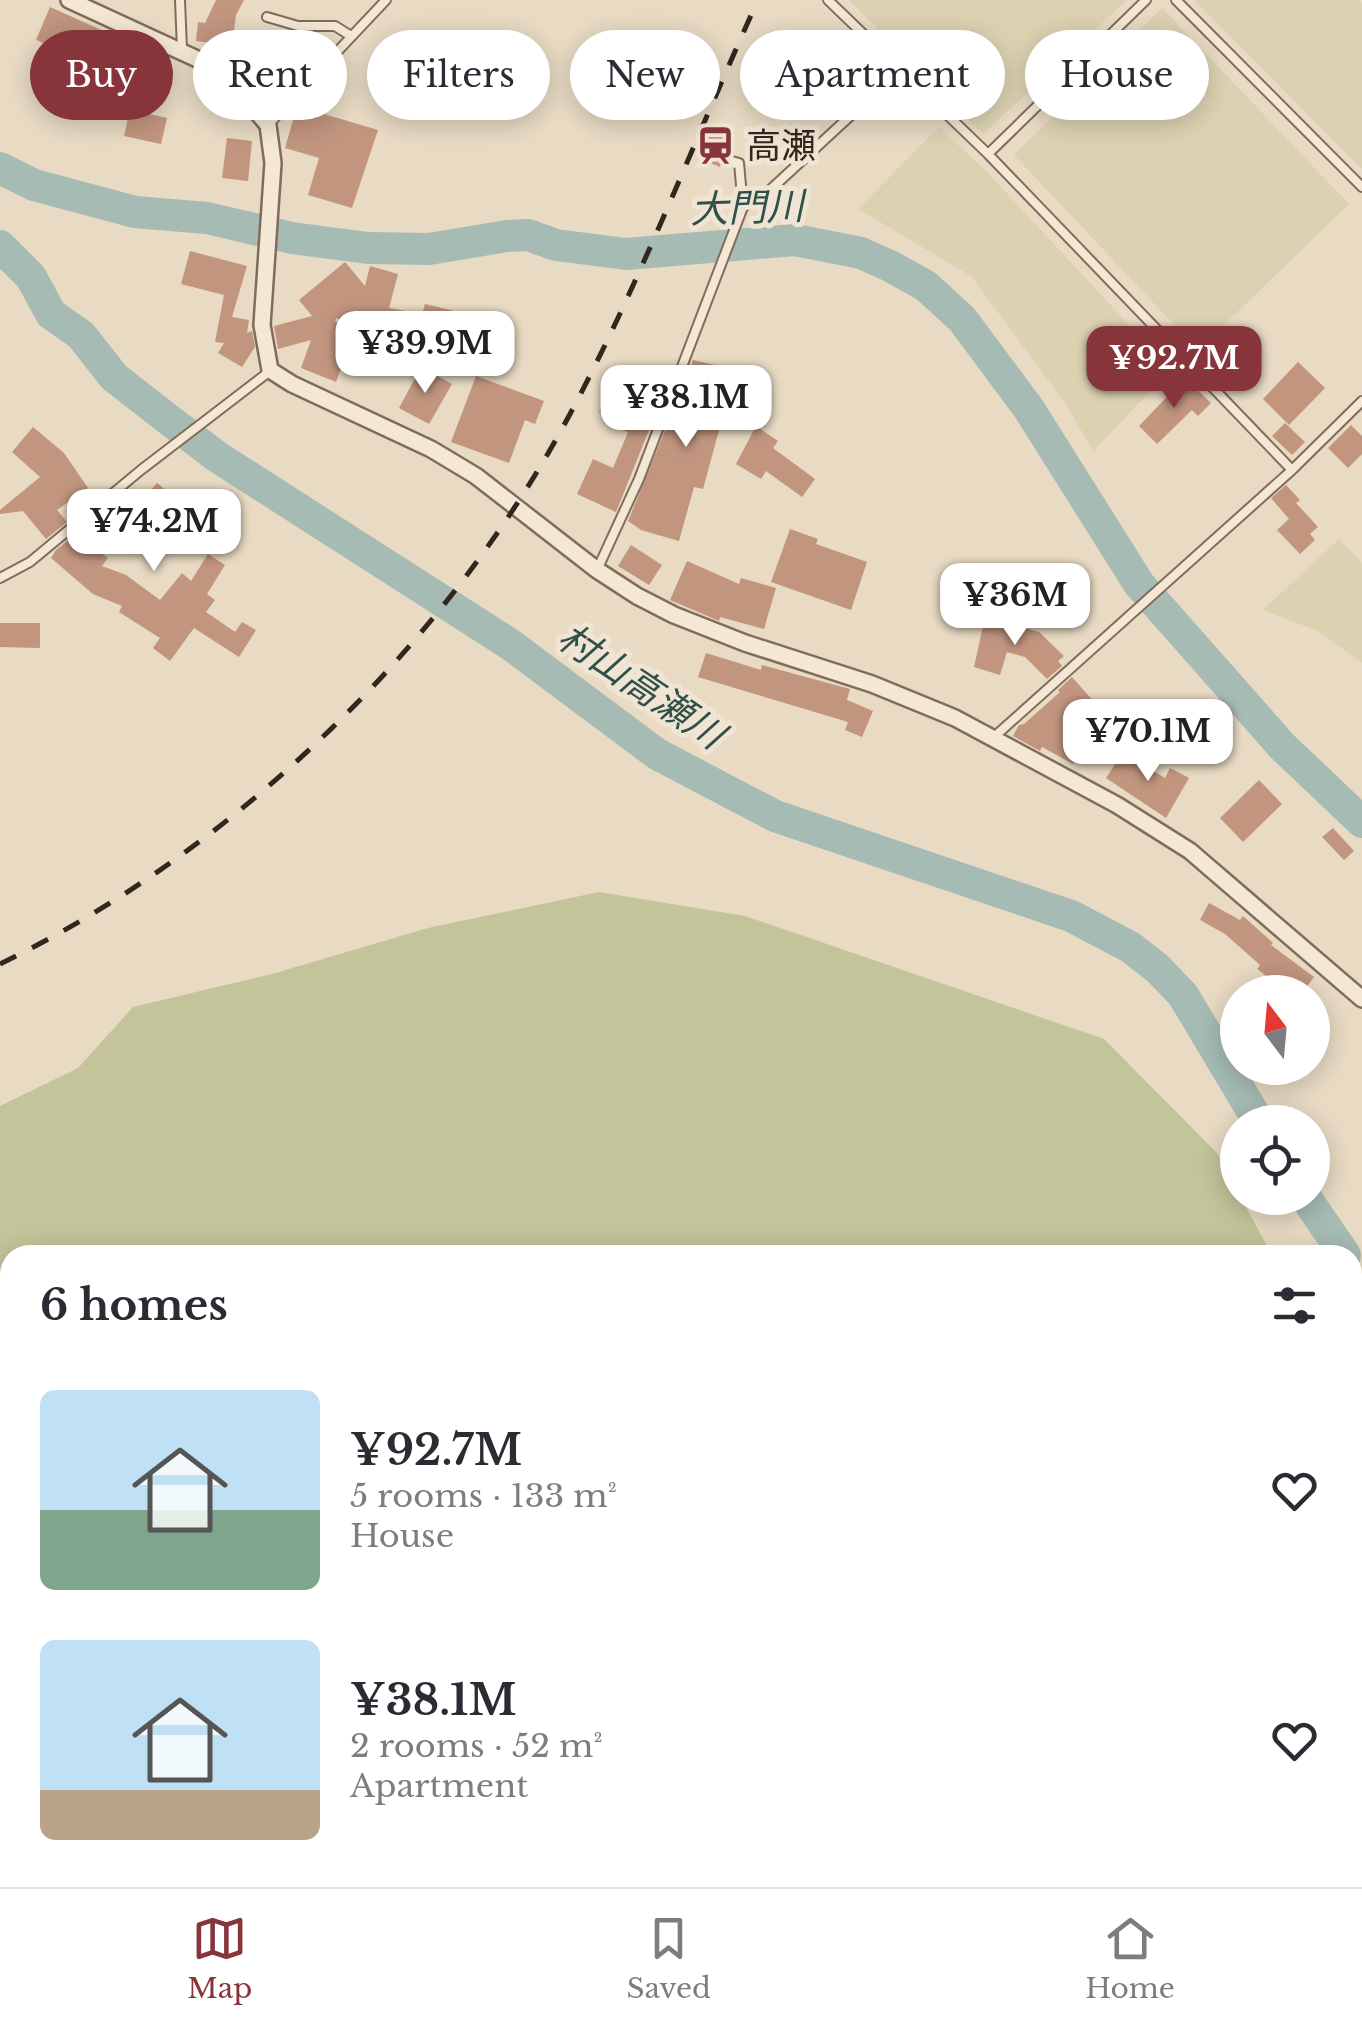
<!DOCTYPE html>
<meta charset="utf-8">
<style>
body{margin:0;font-family:"Libre Baskerville","Noto Sans JP",serif;background:#f7f7f7;color:#2b2b33;height:100vh;display:flex;flex-direction:column;font-size:38px;white-space:nowrap}
*{box-sizing:border-box;margin:0}
p{font-size:32px;color:#7c7c81}
.icon{flex:none;width:55px;height:55px;fill:none;stroke:currentColor;stroke-width:2;stroke-linecap:round;stroke-linejoin:round}
.map{position:relative;flex:1;overflow:hidden}
.panel{position:absolute;left:0px;top:1245px;width:1362px;height:642px;display:flex;flex-direction:column;background:#fff;border-radius:30px 30px 0 0;box-shadow:0 5px 25px #0003}
.panel>*{flex:none}
.guide{position:absolute;left:30px;top:30px;width:1302px;height:90px;display:flex;gap:20px}
.needle{width:65px;rotate:344deg}
.fabs{position:absolute;left:1220px;top:975px;display:grid;gap:20px}
.fabs a{display:grid;place-items:center;width:110px;height:110px;border-radius:50%;background:#fff;box-shadow:0 5px 25px #0003;font-size:50px}
.price{position:absolute;translate:-50% -85px;padding:0 22px;border-radius:20px;background:#fff;color:#222;font-size:32px;line-height:65px;filter:drop-shadow(0 2px 5px #0008)}
.price::after{content:'';position:absolute;left:50%;top:60px;width:30px;height:22px;margin-left:-15px;background:inherit;clip-path:polygon(0 0,100% 0,50% 100%)}
.price.active{background:#87343b;color:#fff}
ul{padding:0;list-style:none}
li{display:flex;align-items:center;gap:30px;height:250px;padding:0 40px}
li span{display:grid;place-items:center;flex:none;width:280px;height:200px;border-radius:15px;color:#555}
li>.icon{margin-inline-start:auto}
span .icon{width:120px;height:120px;fill:#fffc;stroke-width:1}
li b{font-size:42px}
h2{display:flex;justify-content:space-between;align-items:center;height:120px;padding:0 40px;font-size:42px}
.tag{padding:0 35px;border-radius:45px;background:#fff;box-shadow:0 5px 25px #0003;font-size:35px;line-height:90px}
.tag.active{background:#87343b;color:#fff}
.dock{display:flex;justify-content:space-around;align-items:center;height:140px;border-top:2px solid #e1e1e2;background:#fff;font-size:28px;color:#7c7c81}
.dock a{display:grid;justify-items:center;gap:5px}
.dock .active{color:#87343b}
.map>svg:first-child{display:block}
.farmland{fill:#dcd2b2}
.green{fill:#c3c499}
.lines{fill:none;stroke-linecap:round;stroke-linejoin:round}
.river{stroke:#a5bbb3;stroke-width:32}
.building{fill:#c1957e}
.service-casing{stroke:#806c5c;stroke-width:12}
.minor-casing{stroke:#806c5c;stroke-width:20}
.service{stroke:#f4e8d5;stroke-width:8}
.minor{stroke:#f4e8d5;stroke-width:15}
.rail{stroke:#32261f;stroke-width:5;stroke-dasharray:18 18;stroke-linecap:butt}
.labels{text-anchor:middle;stroke-width:10;stroke-linejoin:round;paint-order:stroke}
.poi-label{font-size:35px;fill:#32261f;stroke:#f0e5d2;text-anchor:start}
.water-label{font-size:38px;font-style:italic;fill:#30504b;stroke:#f0e5d2}
</style>
<div class="map">
<svg width="1362" height="1887" viewBox="0 0 1362 1887">
<rect width="100%" height="100%" fill="#e8dac3"/>
<path class="farmland" d="M849,0H1127L983,134Z
M1194,0H1358L1362,3V169Z
M1162,8L1349,204L1198,350L1014,155Z
M939,127L987,172L1171,370L1093,451L1066,404L971,276L858,209Z
M1339,539L1362,563V663L1318,631L1263,610Z"/>
<path class="green" d="M599,892L745,916L1104,1039L1217,1153L1237,1191L1238,1198H1241L1272,1255H10V1498L0,1496V1106L78,1068L133,1007L272,974L428,928Z
M1353,1393L1362,1407V1887H141L137,1878H1352Z"/>
<g class="lines">
<path class="river" d="M0,168L34,185L135,212L207,218L292,238L368,248L429,249L507,236L528,235L556,245L626,254L795,240L861,253L890,266L926,286L962,319L1029,409L1139,584L1282,746L1362,822
M0,246L31,277L51,314L81,335L114,377L164,416L216,456L511,645L657,754L775,816L1071,916L1130,947L1157,968L1183,995L1259,1122
M1306,1198L1345,1255"/>
</g>
<path class="building" d="M216,0H244L236,15L232,46L196,41L198,22L205,23Z
M50,7L115,36L111,45L163,57L150,114L167,118L161,144L124,136L133,96L119,93L123,77L36,40Z
M297,106L378,130L352,208L308,195L319,158L285,148Z
M712,126L732,133L720,167L700,159Z
M227,138L252,141L248,181L222,178Z
M190,251L247,266L232,317L249,320L247,333L252,331L255,347L242,367L218,353L224,343L215,342L224,295L181,284Z
M345,262L365,286L370,266L398,274L389,308L422,314L425,304L467,314L507,334L495,357L472,346L470,351L336,318L335,321L355,332L336,382L301,368L311,340L278,349L274,326L312,316L299,300Z
M693,360L746,372L739,404L727,401L703,489L694,487L679,541L641,530L628,521L674,408L677,409Z
M1298,362L1325,388L1289,425L1263,399Z
M421,367L452,384L429,424L399,408Z
M476,376L544,401L535,424L525,420L509,463L451,442Z
M1185,378L1211,403L1198,416L1192,410L1157,444L1139,426Z
M608,385L660,403L616,512L577,494L593,459L613,468L628,432L622,430L625,421L599,412Z
M1285,423L1305,442L1292,455L1272,436Z
M1351,425L1362,436V454L1348,468L1328,448Z
M756,426L778,441L773,448L815,479L802,497L766,471L761,479L736,464Z
M33,427L64,453L88,488L57,510L67,522L46,539L23,511L0,514V510L40,477L12,452Z
M157,483L217,532L201,551L167,524L147,546L122,523L98,551L108,558L102,566L126,575L160,600L182,573L191,581L208,554L225,565L207,594L215,600L206,612L235,632L242,622L256,630L239,657L194,628L170,661L153,648L160,638L119,612L122,606L93,594L51,558L56,550L98,516L103,520L123,496L136,507Z
M1286,485L1300,500L1296,503L1318,527L1310,534L1315,540L1300,554L1277,530L1289,519L1271,498Z
M790,529L818,539L816,544L867,562L851,610L771,582Z
M631,545L662,565L649,585L618,566Z
M687,561L739,584L741,578L776,588L764,629L720,617L719,621L670,600Z
M985,617L1039,632L1064,656L1058,661L1062,666L1047,679L1025,657L1007,652L1000,675L974,667Z
M0,623H40V648L0,647Z
M706,653L761,670L762,665L850,689L847,700L873,711L862,737L845,730L848,722L698,677Z
M1072,677L1095,703L1068,727L1088,739L1073,764L1042,747L1040,751L1013,736L1019,725L1024,724L1060,692L1058,690Z
M1123,752L1165,778L1170,768L1189,778L1166,818L1106,778Z
M1259,780L1282,804L1243,842L1220,818Z
M1333,828L1354,851L1344,860L1322,837Z
M1209,903L1240,920L1243,916L1273,943L1271,945L1314,977L1303,992H1288L1257,969L1260,965L1225,934L1200,920Z"/>
<g class="lines">
<defs>
<path id="service" d="M180,0L182,50
M828,0L988,154L1292,470L1362,401
M1176,0L1362,187
M267,17L298,26H335L351,36
M268,125L386,0
M988,154L1146,0
M743,207L770,190L900,70
M597,570L639,479L743,207L739,163L732,161
M0,578L30,562L141,470L270,371
M994,737L1292,470"/>
<path id="minor" d="M69,0L221,70L268,125L273,163L262,325L270,370L292,384L431,449L476,476L597,570L637,596L674,615L745,643L872,684L955,718L1117,805L1190,851L1362,999"/>
</defs>
<use href="#service" class="service-casing"/>
<use href="#minor" class="minor-casing"/>
<use href="#service" class="service"/>
<use href="#minor" class="minor"/>
<path class="rail" d="M0,964C235,850 447,645 570,414C641,281 695,138 758,0"/>
</g>
<defs>
<symbol id="station-bare" viewBox="-9 -9 18 18"><path d="M-3-6H3Q5-6 5-4V2Q5 4 3 4L4.5 6H3L1.5 4h-3L-3 6H-4.5L-3 4Q-5 4-5 2V-4Q-5-6-3-6ZM-3.5-4v3h7v-3ZM-3.5 1v1.5H-2V1ZM2 1v1.5H3.5V1Z" fill="#87343b" stroke="#f0e5d2" stroke-width="2.5" paint-order="stroke"/></symbol>
</defs>
<g fill-rule="evenodd">
<use href="#station-bare" x="688" y="118" width="55" height="55"/>
</g>
<g class="labels">
<g class="poi-label">
<text x="746" y="158">高瀬</text>
</g>
<g class="water-label">
<text transform="translate(747 208) rotate(-2)" y="13">大門川</text>
<text transform="translate(641 686) rotate(34)" y="13">村山高瀬川</text>
</g>
</g>
</svg>
<div class="fabs">
<a><svg class="needle" viewBox="-14 -14 28 28"><path d="M0-13l5 13h-10z" fill="#e53935"/><path d="M0 13l5-13h-10z" fill="#7c7c81"/></svg></a>
<a><svg class="icon" aria-label="locate" viewBox="0 0 24 24"><circle cx="12" cy="12" r="6"/><path d="M12 2v4M12 18v4M2 12h4M18 12h4"/></svg></a>
</div>
<b class="price" style="left:425px;top:396px">¥39.9M</b>
<b class="price active" style="left:1174px;top:411px">¥92.7M</b>
<b class="price" style="left:686px;top:450px">¥38.1M</b>
<b class="price" style="left:154px;top:574px">¥74.2M</b>
<b class="price" style="left:1015px;top:648px">¥36M</b>
<b class="price" style="left:1148px;top:784px">¥70.1M</b>
<div class="guide">
<a class="tag active">Buy</a>
<a class="tag">Rent</a>
<a class="tag">Filters</a>
<a class="tag">New</a>
<a class="tag">Apartment</a>
<a class="tag">House</a>
</div>
<section class="panel">
<h2>6 homes<svg class="icon" aria-label="filters" viewBox="0 0 24 24"><path d="M4 7h16M4 17h16"/><circle cx="9" cy="7" r="2"/><circle cx="15" cy="17" r="2"/></svg></h2>
<ul>
<li><span style="background:linear-gradient(#bfe0f5 60%,#7fa58c 0)"><svg class="icon" aria-label="home" viewBox="0 0 24 24"><path d="M3 11l9-7 9 7M6 9v11h12V9"/></svg></span><div><b>¥92.7M</b><p>5 rooms · 133 m²</p><p>House</p></div><svg class="icon" aria-label="heart" viewBox="0 0 24 24"><path d="M12 20l-8-8c-3-5 5-10 8-4 3-6 11-1 8 4z"/></svg></li>
<li><span style="background:linear-gradient(#bfe0f5 75%,#b9a48a 0)"><svg class="icon" aria-label="home" viewBox="0 0 24 24"><path d="M3 11l9-7 9 7M6 9v11h12V9"/></svg></span><div><b>¥38.1M</b><p>2 rooms · 52 m²</p><p>Apartment</p></div><svg class="icon" aria-label="heart" viewBox="0 0 24 24"><path d="M12 20l-8-8c-3-5 5-10 8-4 3-6 11-1 8 4z"/></svg></li>
</ul>
</section>
</div>
<nav class="dock">
<a class="active"><svg class="icon" aria-label="map" viewBox="0 0 24 24"><path d="M3 6l6-2 6 2 6-2v14l-6 2-6-2-6 2zM9 4v14M15 6v14"/></svg>Map</a>
<a><svg class="icon" aria-label="saved" viewBox="0 0 24 24"><path d="M7 4h10v16l-5-4-5 4z"/></svg>Saved</a>
<a><svg class="icon" aria-label="home" viewBox="0 0 24 24"><path d="M3 11l9-7 9 7M6 9v11h12V9"/></svg>Home</a>
</nav>
